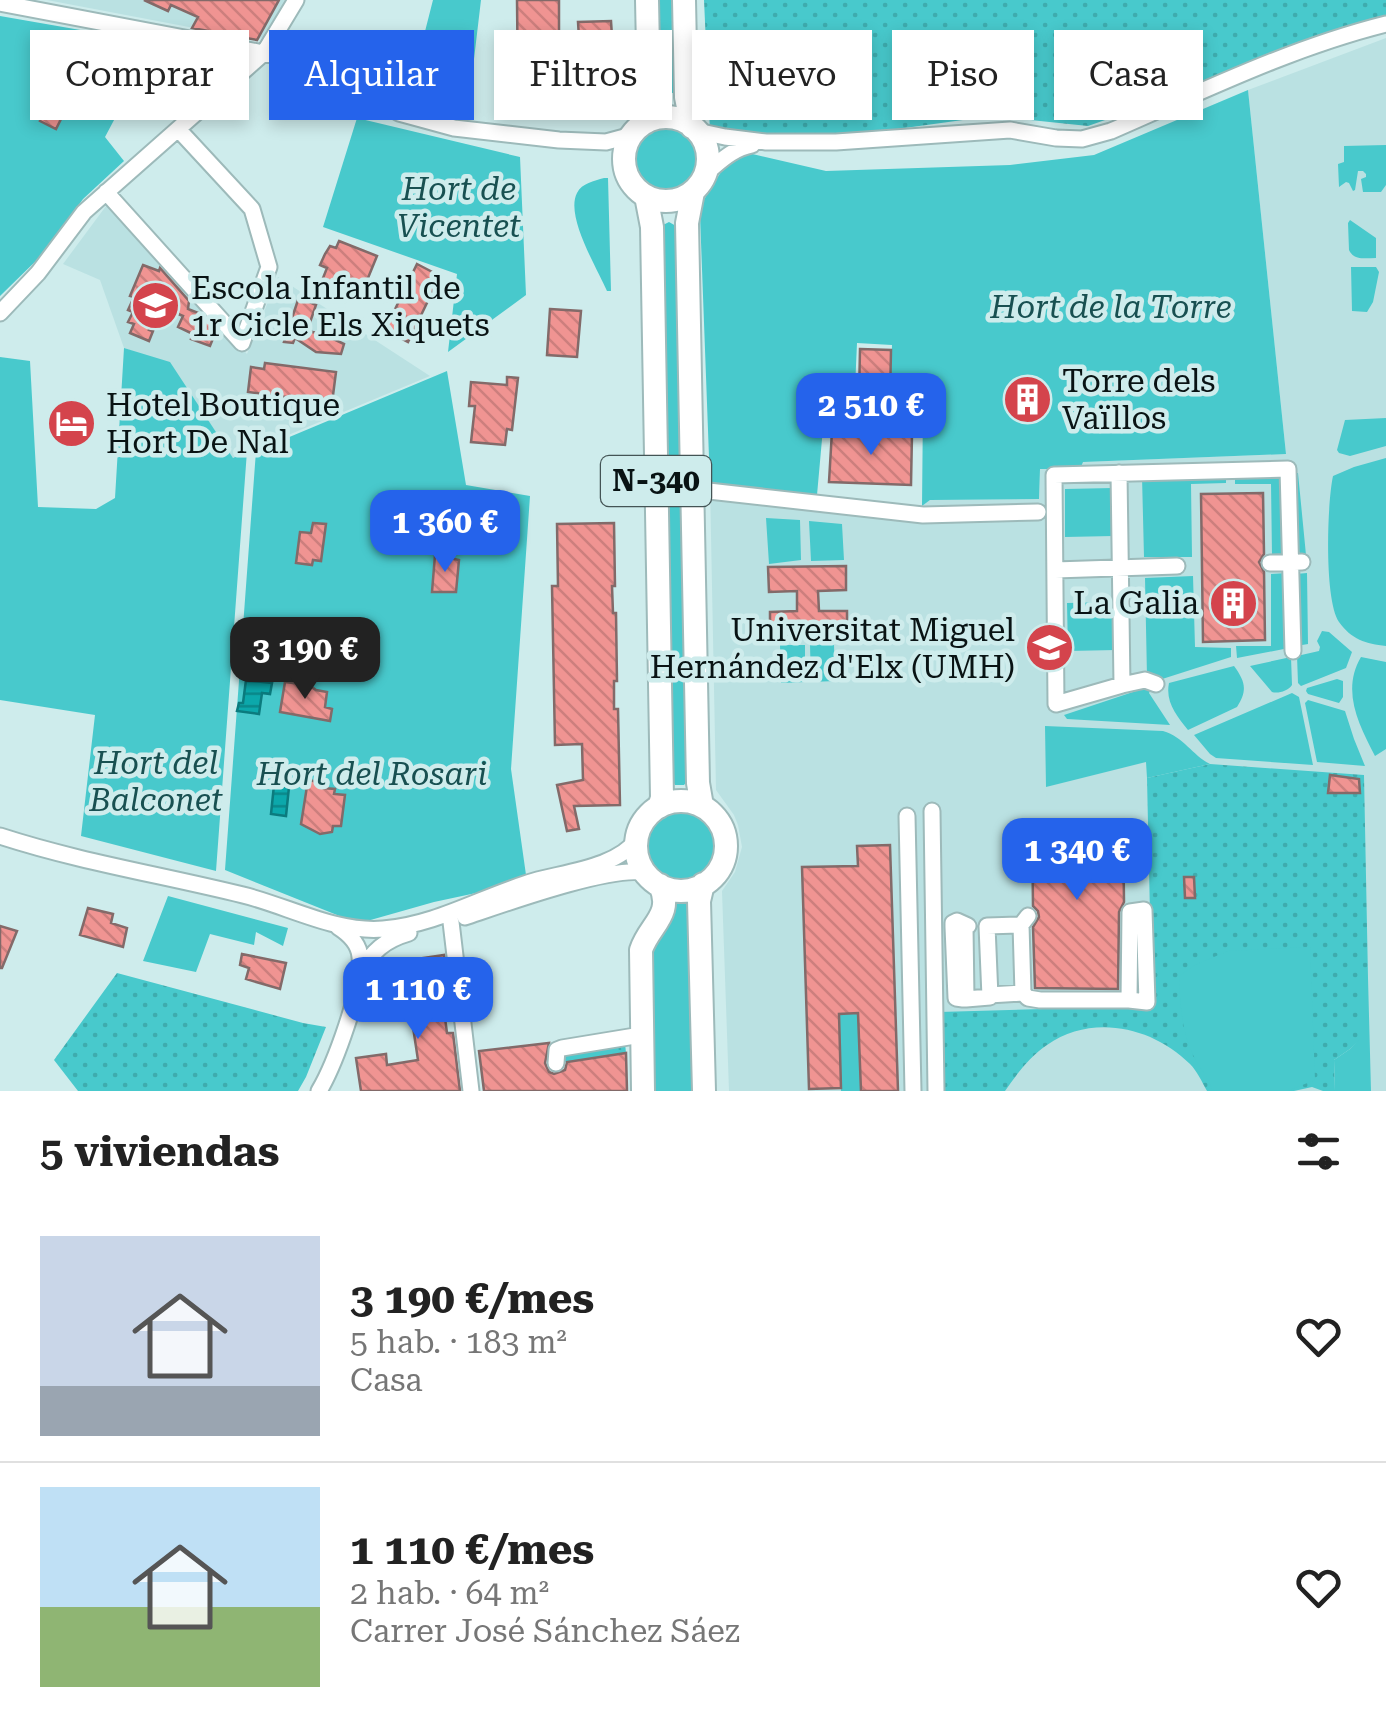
<!DOCTYPE html>
<html lang="es">
<meta charset="utf-8">
<style>
body{margin:0;font-family:"Roboto Serif",serif;background:#f2f2f2;color:#222;height:100vh;display:flex;flex-direction:column;font-size:38px;white-space:nowrap}
*{box-sizing:border-box;margin:0}
p{font-size:32px;color:#767676}
.icon{flex:none;width:55px;height:55px;fill:none;stroke:currentColor;stroke-width:2;stroke-linecap:round;stroke-linejoin:round}
.map{position:relative;height:1091px;overflow:hidden}
.drawer{display:flex;flex-direction:column;background:#fff;flex:1}
.drawer>*{flex:none}
.hud{position:absolute;left:30px;top:30px;width:1328px;height:90px;display:flex;gap:20px}
.price{position:absolute;translate:-50% -85px;padding:0 22px;border-radius:20px;background:#2563eb;color:#fff;font-size:32px;line-height:65px;filter:drop-shadow(0 2px 5px #0008)}
.price::after{content:'';position:absolute;left:50%;top:60px;width:30px;height:22px;margin-left:-15px;background:inherit;clip-path:polygon(0 0,100% 0,50% 100%)}
.price.selected{background:#222;color:#fff}
ul{padding:0;list-style:none}
li{display:flex;align-items:center;gap:30px;height:250px;padding:0 40px}
li+li{border-top:2px solid #e0e0e0}
li span{display:grid;place-items:center;flex:none;width:280px;height:200px;border-radius:0px;color:#555}
li>.icon{margin-inline-start:auto}
span .icon{width:120px;height:120px;fill:#fffc;stroke-width:1}
li b{font-size:42px}
h2{display:flex;justify-content:space-between;align-items:center;height:120px;padding:0 40px;font-size:42px}
.pill{padding:0 35px;border-radius:0px;background:#fff;box-shadow:0 5px 15px #0003;font-size:35px;line-height:90px}
.pill.selected{background:#2563eb;color:#fff}
.map>svg:first-child{display:block}
.built{fill:#bae1e2}
.grass{fill:url(#grass-dots)}
.park{fill:url(#park-crowns)}
.garden{fill:#48c9cc}
.water{fill:url(#water-rules);stroke:#0b7b7e;stroke-width:2.5}
.building{fill:url(#building-back-hatch);stroke:#836a69;stroke-width:2.5}
.lines{fill:none;stroke-linecap:round;stroke-linejoin:round}
.minor-casing{stroke:#9dbaba;stroke-width:19}
.highway-casing{stroke:#9dbaba;stroke-width:26}
.minor{stroke:#fff;stroke-width:15}
.highway{stroke:#fff;stroke-width:22}
.labels{text-anchor:middle;stroke-width:9;stroke-linejoin:round;paint-order:stroke}
.shield{fill:#ceecec;stroke:#445455;stroke-width:2.5}
.shield-label{font-size:30px;font-weight:bold;fill:#091314}
.park-label{font-size:32px;font-style:italic;fill:#185051;stroke:#ceecec}
.poi-label{font-size:32px;fill:#091314;stroke:#ceecec;text-anchor:start}
</style>
<div class="map">
<svg width="1386" height="1091" viewBox="0 0 1386 1091">
<defs>
<pattern id="grass-dots" width="8" height="8" patternUnits="userSpaceOnUse" patternTransform="scale(2.5)"><rect width="8" height="8" fill="#48c9cc"/><path d="M2 2h.1M6 6h.1" fill="none" stroke="#3eacae" stroke-width="1.8" stroke-linecap="round"/></pattern>
<pattern id="park-crowns" width="20" height="18" patternUnits="userSpaceOnUse" patternTransform="scale(2.5)"><rect width="20" height="18" fill="#48c9cc"/><path d="M2 6a3 3 0 1 1 6 0M12 15a3 3 0 1 1 6 0" fill="none" stroke="#3eacae"/></pattern>
<pattern id="water-rules" width="6" height="5" patternUnits="userSpaceOnUse" patternTransform="scale(2.5)"><rect width="6" height="5" fill="#0ca8ab"/><path d="M0 2.5h6" fill="none" stroke="#0a888a"/></pattern>
<pattern id="building-back-hatch" width="6" height="6" patternUnits="userSpaceOnUse" patternTransform="scale(2.5)"><rect width="6" height="6" fill="#f09492"/><path d="M-1 5l2 2M0 0l6 6M5-1l2 2" fill="none" stroke="#cc7f7d"/></pattern>
</defs>
<rect width="100%" height="100%" fill="#ceecec"/>
<path class="built" d="M47,0H287L265,36L257,40Z
M1386,38V1091H729L722,891L735,872L742,847L738,825L734,815L716,790L710,484L922,506L930,500L1039,499L1040,468L1079,469L1082,462L1286,454L1248,90Z
M109,202L247,354L278,277L430,376L233,458L170,364L124,348L100,280L63,264Z"/>
<path class="grass" d="M704,0H1386V21L1088,126L992,116L861,134L784,136L710,132Z
M1210,764L1364,775L1368,978L1360,979V1040L1350,1049L1334,1060L1335,1091H1323L1312,1087L1294,1091H1207C1202,1082 1197,1071 1190,1064C1153,1027 1092,1013 1047,1045C1029,1057 1017,1074 1005,1091H941L939,1012L1152,1006L1147,778Z
M117,973L303,1023L326,1027L306,1077L298,1091H78L54,1060Z"/>
<path class="park" d="M625,1043L626,1053L560,1063L563,1053Z"/>
<path class="garden" d="M433,0H481L467,118L407,102Z
M657,0H674L676,86L673,93L661,92L659,88Z
M0,16L155,43L105,137L124,161L83,199L45,252L0,296Z
M1248,90L1286,454L1083,462L1080,469H1040L1039,499L930,500L922,506L923,406L890,404L892,345L857,343L854,411L824,417L817,495L710,484L700,215L697,211L727,162L744,152L826,171L1010,165L1094,155Z
M357,118L520,157L526,295L448,352L457,274L323,227Z
M636 158a31 31 0 1 1 62 0a31 31 0 1 1-62 0Z
M1386,145V185L1381,192H1363L1361,179L1366,177V174L1363,171H1358L1355,190L1353,191L1349,183L1346,182L1339,187L1338,164L1344,162V146Z
M604,178H608L611,291H607C597,268 565,216 577,193C582,183 594,181 604,178Z
M1350,220L1376,238V258C1366,258 1354,261 1349,250L1348,223Z
M669,222L676,226L689,779L684,785H675L670,777L663,225Z
M1351,267H1376L1379,272L1373,302L1367,312L1352,311Z
M124,348L170,362L233,458L247,451L216,871L81,836L95,715L0,700V357L30,361L38,507L96,509L115,498Z
M447,371L466,485L530,496L511,769L527,882L434,902L367,921L342,917L225,870L256,451Z
M1386,418V446L1350,456L1339,453L1337,450L1345,420Z
M1386,458V646C1366,644 1351,639 1339,622C1324,600 1327,504 1333,476L1354,467Z
M1294,473H1298L1306,555L1295,554Z
M1226,474V483L1191,484L1192,557H1144L1142,476Z
M1235,474H1286L1288,555H1272L1271,484H1235Z
M1113,488V536L1065,537V489Z
M766,518L800,520L801,560L769,564Z
M809,521L842,524L844,560L811,561Z
M1287,573L1289,648L1237,658L1236,646H1271V574Z
M1307,573L1308,644L1296,646V574Z
M1193,576L1195,647L1231,648V657L1156,681L1147,677L1145,578Z
M1114,602L1116,650L1068,651L1067,603Z
M1322,631L1329,632L1352,652L1346,668L1301,686L1298,683L1297,656L1319,651L1320,647L1317,641Z
M834,644L835,681L811,682L810,645Z
M780,645H805V682L781,683Z
M1291,657L1292,685C1288,691 1278,694 1272,692L1250,666Z
M1361,657L1386,662V749L1375,756C1359,725 1341,691 1361,657Z
M1234,666C1245,681 1248,690 1237,707L1188,730C1177,716 1165,702 1169,683Z
M1337,679L1343,681V697L1339,703L1308,694L1306,691L1307,688Z
M1148,687L1151,689L1149,693L1170,725L1067,719L1064,715Z
M1292,693L1299,697L1313,765L1216,758L1210,754L1194,735Z
M1308,700L1345,711L1354,739L1365,766L1317,762L1305,703Z
M1045,726L1163,731C1184,737 1192,755 1210,764L1147,778L1146,762L1046,787Z
M647 845a34 34 0 1 1 68 0a34 34 0 1 1-68 0Z
M168,896L288,928L283,946L256,932L254,945L210,934L196,972L143,961Z
M671,898L682,903L694,901L697,1091H650L652,938Z
M1310,947L1315,1080L1287,1091H1213C1206,1072 1196,1064 1190,1048C1181,1025 1180,1001 1179,976L1195,965L1228,951Z
M1360,978H1368L1371,1091H1335L1334,1060L1350,1049L1360,1039Z
M858,1013L861,1091H841L839,1014Z"/>
<path class="water" d="M246,680L272,683L270,694L262,693L259,714L237,711L239,703H243Z
M274,785L289,787L286,816L271,814Z"/>
<path class="building" d="M144,0H279L257,40L192,28L198,17L171,5L168,11Z
M517,0H559V38H579L578,22L611,21L614,67L617,66L618,94H612L613,115L577,116L576,94L518,95Z
M45,110L61,119L56,129L40,121Z
M339,241L377,256L361,295L323,278L327,268L320,265L325,254L330,246L336,248Z
M417,264L440,276L408,342L385,330Z
M143,265L159,271L160,268L189,301L188,309L201,314L216,331L210,346L191,339L193,334L178,327L183,316L159,306L149,330L153,331L149,341L130,333L134,324L128,322L133,312L128,310L134,297L130,296Z
M299,297L316,305L307,331L323,334L344,344L341,354L316,352L295,338L293,343L284,342Z
M550,309L581,311L577,357L547,355Z
M860,349L891,350L890,400L859,399Z
M265,363L336,372L332,403L248,392L251,367L264,369Z
M507,377L518,378L512,430L507,429L505,445L471,442L475,406H469L471,382L507,385Z
M1019,391H1034V407H1019Z
M832,431L912,434L911,485L829,482Z
M1263,493L1264,554L1259,562L1264,572L1265,640L1203,642L1201,494Z
M313,523L326,524L321,561L313,560L312,565L296,563L300,532L311,533Z
M614,523L615,586H612L613,613H616L617,681H614V709H618L620,805L574,806L579,829L567,831L557,785L583,780L582,744L555,745L552,586H558L557,524Z
M435,555L459,560L456,592H432Z
M846,566V590L818,591L819,611H847V634L770,635V612L797,611V591L769,592L768,567Z
M285,682L309,685L316,690L327,692L325,707L332,709L330,721L280,712Z
M1330,775L1359,779L1360,793H1328Z
M308,780L319,782L323,788L335,789L334,794L345,795L341,826H333L332,832L320,834L301,824Z
M1123,820L1124,902L1119,912L1118,989L1035,988L1033,927L1039,917L1038,911L1033,906L1032,821Z
M890,845L898,1091H861L858,1013L839,1014L841,1088L809,1089L802,867L858,866L857,846Z
M1184,877H1194L1195,898H1185Z
M88,908L113,914L111,923L127,928L123,947L80,935Z
M0,926L17,931L2,968H0Z
M242,954L286,963L280,989L246,979L249,968L240,965Z
M444,955L445,964L436,966L438,977L433,978L440,1019L445,1018L447,1033H453L460,1091H361L356,1058L386,1054L387,1065L418,1060L403,961Z
M549,1043L545,1063L549,1072L554,1074L565,1070L567,1062L626,1053L627,1091H484L479,1051Z"/>
<g class="lines">
<defs>
<path id="minor" d="M0,3L279,56L332,75L399,113L454,128L559,140L606,142L632,135
M697,131L725,137L766,142H836L1010,130L1056,138L1082,139L1111,131C1201,92 1290,48 1386,24
M706,173C721,161 732,149 752,145
M106,192L242,343L269,267L252,209L178,129
M0,313L38,273L84,212L264,53L296,0
M1119,473L1122,685L1056,704L1054,475L1288,469L1293,651
M691,489L923,515L1038,512
M1270,563L1302,562
M1055,570L1177,566
M1122,685L1145,680L1156,684
M932,811L936,1091
M907,816L913,1091
M0,836C80,862 162,875 243,895C288,906 336,933 383,929C436,925 483,896 534,881C566,872 618,867 637,839
M465,917C501,905 614,864 646,873
M451,922L471,1091
M965,926L966,999L990,997L987,926L1021,925L1028,916
M360,973C372,951 385,940 409,933
M1023,993L1028,998L1040,1000H1129L1130,912L1144,910L1147,1002L1129,1000
M989,995L1023,993L1021,925
M963,999L956,998L953,927V923L957,921L968,926
M556,1063L557,1050L562,1048L641,1035
M319,1091C334,1066 364,986 360,957C359,943 349,934 338,927"/>
<path id="highway" d="M684,0L686,97L692,127
M624 159a42 42 0 1 1 84 0a42 42 0 1 1-84 0Z
M645,123L649,97L647,0
M693,192L687,223L698,783L702,806
M646,196L652,227L662,798L659,807
M636 846a45 45 0 1 1 90 0a45 45 0 1 1-90 0Z
M703,884L699,901L704,1091
M643,1091L641,950C649,925 674,915 660,885"/>
</defs>
<use href="#minor" class="minor-casing"/>
<use href="#highway" class="highway-casing"/>
<use href="#minor" class="minor"/>
<use href="#highway" class="highway"/>
</g>
<defs>
<symbol id="school-disc" viewBox="-11 -11 22 22"><circle r="9.5" fill="#d4444c" stroke="#ceecec"/><path d="M0-5L7-2L0 1L-7-2ZM-4 1L0 2.5L4 1V4Q0 6-4 4Z" fill="#fff"/></symbol>
<symbol id="building-disc" viewBox="-11 -11 22 22"><circle r="9.5" fill="#d4444c" stroke="#ceecec"/><path d="M-4-6H4V6H1V3H-1V6H-4ZM-2.5-4.3h1.7v1.8h-1.7ZM.8-4.3h1.7v1.8H.8ZM-2.5-1h1.7V.8h-1.7ZM.8-1h1.7V.8H.8Z" fill="#fff"/></symbol>
<symbol id="hotel-disc" viewBox="-11 -11 22 22"><circle r="9.5" fill="#d4444c" stroke="#ceecec"/><path d="M-6-4.5h1.5V1H6V5H4.5V3h-9V5H-6ZM-4 0a1.8 1.8 0 1 1 3.6 0ZM.5 0V-2.5h3Q6-2.5 6 0Z" fill="#fff"/></symbol>
<symbol id="university-disc" viewBox="-11 -11 22 22"><circle r="9.5" fill="#d4444c" stroke="#ceecec"/><path d="M0-5L7-2L0 1L-7-2ZM-4 1L0 2.5L4 1V4Q0 6-4 4Z" fill="#fff"/></symbol>
</defs>
<g fill-rule="evenodd">
<use href="#school-disc" x="128" y="278" width="55" height="55"/>
<use href="#building-disc" x="1000" y="372" width="55" height="55"/>
<use href="#hotel-disc" x="44" y="396" width="55" height="55"/>
<use href="#building-disc" x="1206" y="576" width="55" height="55"/>
<use href="#university-disc" x="1022" y="620" width="55" height="55"/>
</g>
<g class="labels">
<rect class="shield" x="601" y="456" width="110" height="50" rx="8"/>
<g class="shield-label">
<text x="656" y="491">N-340</text>
</g>
<g class="park-label">
<text x="459" y="200">Hort de<tspan x="459" dy="37">Vicentet</tspan></text>
<text x="1111" y="318">Hort de la Torre</text>
<text x="156" y="774">Hort del<tspan x="156" dy="37">Balconet</tspan></text>
<text x="372" y="785">Hort del Rosari</text>
</g>
<g class="poi-label">
<text x="191" y="299">Escola Infantil de<tspan x="191" dy="37">1r Cicle Els Xiquets</tspan></text>
<text x="1062" y="392">Torre dels<tspan x="1062" dy="37">Vaïllos</tspan></text>
<text x="106" y="416">Hotel Boutique<tspan x="106" dy="37">Hort De Nal</tspan></text>
<text x="1199" y="614" text-anchor="end">La Galia</text>
<text x="1015" y="641" text-anchor="end">Universitat Miguel<tspan x="1015" dy="37">Hernández d'Elx (UMH)</tspan></text>
</g>
</g>
</svg>
<b class="price" style="left:871px;top:458px">2 510 €</b>
<b class="price" style="left:445px;top:575px">1 360 €</b>
<b class="price selected" style="left:305px;top:702px">3 190 €</b>
<b class="price" style="left:1077px;top:903px">1 340 €</b>
<b class="price" style="left:418px;top:1042px">1 110 €</b>
<div class="hud">
<a class="pill">Comprar</a>
<a class="pill selected">Alquilar</a>
<a class="pill">Filtros</a>
<a class="pill">Nuevo</a>
<a class="pill">Piso</a>
<a class="pill">Casa</a>
</div>
</div>
<section class="drawer">
<h2>5 viviendas<svg class="icon" aria-label="filters" viewBox="0 0 24 24"><path d="M4 7h16M4 17h16"/><circle cx="9" cy="7" r="2"/><circle cx="15" cy="17" r="2"/></svg></h2>
<ul>
<li><span style="background:linear-gradient(#c9d6e8 75%,#9aa5b1 0)"><svg class="icon" aria-label="home" viewBox="0 0 24 24"><path d="M3 11l9-7 9 7M6 9v11h12V9"/></svg></span><div><b>3 190 €/mes</b><p>5 hab. · 183 m²</p><p>Casa</p></div><svg class="icon" aria-label="heart" viewBox="0 0 24 24"><path d="M12 20l-8-8c-3-5 5-10 8-4 3-6 11-1 8 4z"/></svg></li>
<li><span style="background:linear-gradient(#bfe0f5 60%,#8fb573 0)"><svg class="icon" aria-label="home" viewBox="0 0 24 24"><path d="M3 11l9-7 9 7M6 9v11h12V9"/></svg></span><div><b>1 110 €/mes</b><p>2 hab. · 64 m²</p><p>Carrer José Sánchez Sáez</p></div><svg class="icon" aria-label="heart" viewBox="0 0 24 24"><path d="M12 20l-8-8c-3-5 5-10 8-4 3-6 11-1 8 4z"/></svg></li>
</ul>
</section>
